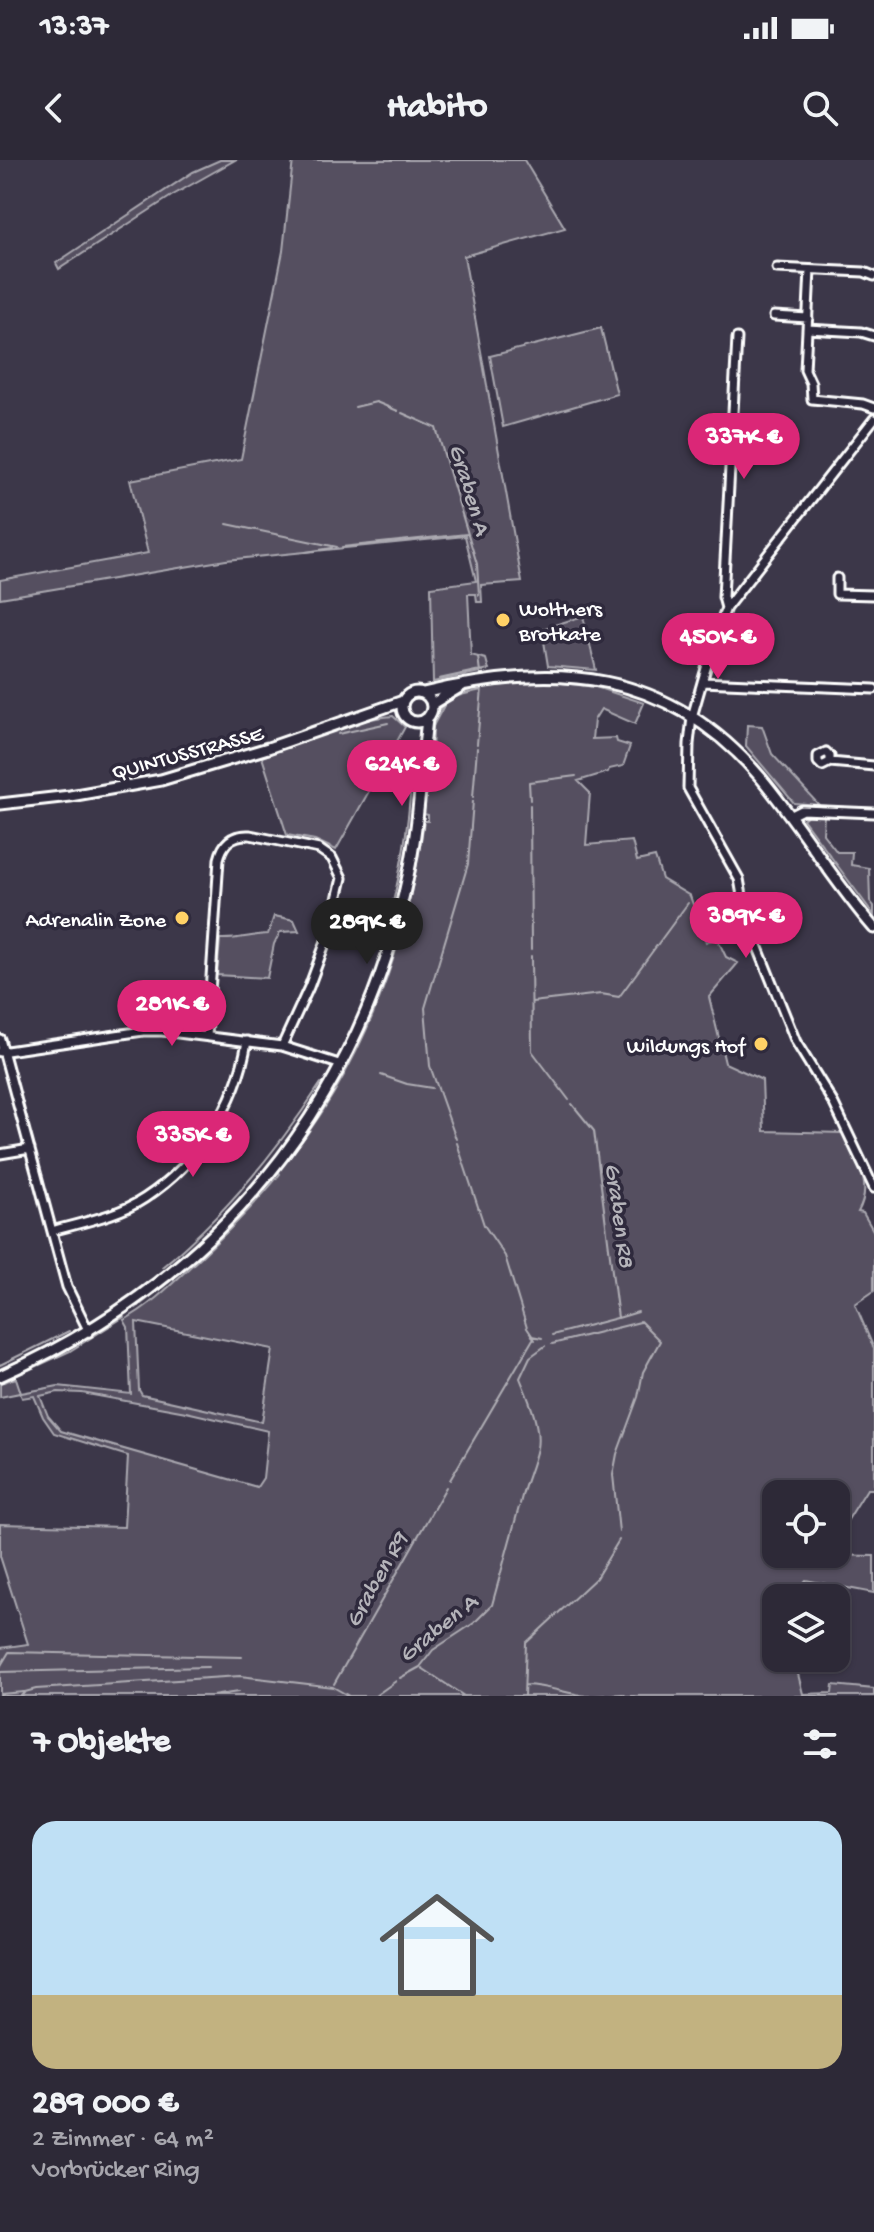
<!DOCTYPE html>
<html lang="de">
<meta charset="utf-8">
<style>
body{margin:0;font-family:"Gochi Hand",sans-serif;background:#35313f;color:#f1f3f6;height:100vh;display:flex;flex-direction:column;font-size:30px;white-space:nowrap}
*{box-sizing:border-box;margin:0}
p{font-size:26px;color:#a7a6ad}
.icon{flex:none;width:44px;height:44px;fill:none;stroke:currentColor;stroke-width:2;stroke-linecap:round;stroke-linejoin:round}
.map{position:relative;height:1536px;overflow:hidden}
.panel{display:flex;flex-direction:column;background:#2d2937;flex:1}
.panel>*{flex:none}
.controls{position:absolute;left:762px;top:1320px;display:grid;gap:16px}
.controls a{display:grid;place-items:center;width:88px;height:88px;border-radius:16px;background:#2d2937;box-shadow:0 2px 6px #0004,0 0 0 2px #484552;font-size:40px}
.price{position:absolute;translate:-50% -68px;padding:0 18px;border-radius:28px;background:#db2777;color:#fff;font-size:26px;line-height:52px;filter:drop-shadow(0 2px 4px #0008)}
.price::after{content:'';position:absolute;left:50%;top:48px;width:24px;height:18px;margin-left:-12px;background:inherit;clip-path:polygon(0 0,100% 0,50% 100%)}
.price.current{background:#222;color:#fff}
ul{padding:0;list-style:none}
li{display:grid;align-content:center;gap:16px;height:424px;padding:0 32px}
li span{display:grid;place-items:center;height:248px;border-radius:24px;color:#555}
li>.icon{margin-inline-start:auto}
span .icon{width:144px;height:144px;fill:#fffc;stroke-width:1}
li b{font-size:34px}
h2{display:flex;justify-content:space-between;align-items:center;height:96px;padding:0 32px;font-size:34px}
.status{display:flex;justify-content:space-between;align-items:center;height:56px;padding:0 40px;background:#2d2937;direction:ltr}
.status svg{height:22px;fill:currentColor}
header{display:flex;justify-content:space-between;align-items:center;height:104px;padding:0 32px;background:#2d2937;font-size:36px;font-weight:800}
.map>svg:first-child{display:block}
.green{fill:#555060;stroke:#aaa8b0;stroke-width:2;fill-rule:evenodd}
.lines{fill:none;stroke-linecap:round;stroke-linejoin:round}
.stream{stroke:#afadb4;stroke-width:2}
.minor-casing{stroke:#fff;stroke-width:13}
.major-casing{stroke:#fff;stroke-width:15}
.minor{stroke:#2f2a3d;stroke-width:7}
.major{stroke:#2f2a3d;stroke-width:9}
.poi-dot{fill:#ffd166;stroke:#2f2a3d;stroke-width:3}
.labels{text-anchor:middle;stroke-width:7;stroke-linejoin:round;paint-order:stroke}
.poi-label{font-size:22px;fill:#fff;stroke:#2f2a3d;text-anchor:end}
.street-label{font-size:22px;fill:#fff;stroke:#2f2a3d}
.water-label{font-size:24px;font-style:italic;fill:#b5b4ba;stroke:#2f2a3d}
</style>
<div class="status"><b>13:37</b><svg viewBox="0 0 49 12"><path d="M0 12V9h3v3zM5 12V6h3v6zM10 12V3h3v9zM15 12V0h3v12zM26 1h20v11H26zM47 4h2v5h-2z"/></svg></div>
<header><svg class="icon" aria-label="back" viewBox="0 0 24 24"><path d="M15 5l-7 7 7 7"/></svg>Habito<svg class="icon" aria-label="search" viewBox="0 0 24 24"><circle cx="10" cy="10" r="6"/><path d="M15 15l6 6"/></svg></header>
<div class="map">
<svg width="874" height="1536" viewBox="0 0 874 1536">
<rect width="100%" height="100%" fill="#3c3749"/>
<filter id="ink" filterUnits="userSpaceOnUse"><feTurbulence type="fractalNoise" baseFrequency=".0125" numOctaves="2"/><feDisplacementMap in="SourceGraphic" scale="16" xChannelSelector="R" yChannelSelector="G"/><feConvolveMatrix kernelMatrix="1 2 1 2 8 2 1 2 1" color-interpolation-filters="sRGB"/></filter>
<g filter="url(#ink)">
<path class="green" d="M220,0H235L173,35L59,109L56,103L193,12Z
M293,0H524L565,68L464,96L522,422L481,425L482,442H477L476,434H468L471,495L486,499L489,510L433,522L431,427L476,421L465,376L226,400L0,438V420L148,393L130,320L241,299L283,91Z
M601,168L617,234L503,267L490,196Z
M583,456L596,510L548,506L542,469Z
M544,521L596,527L644,543L635,564L601,549L594,560L592,579L616,578L617,582L630,586L623,606L609,609L608,612L578,621L590,633L586,685L632,681L637,701L655,697L662,719L690,736L706,782L717,778L726,797L738,803L709,837L725,903L762,920L764,971L843,973C856,1000 874,1024 858,1052L863,1053L874,1072V1131L855,1144L874,1189V1329H867L836,1379V1334H776V1394L874,1396V1433L806,1420L789,1438H776V1452L769,1460L776,1471V1498H794L803,1534L832,1533L833,1525L874,1529V1536H0V1488L28,1484L0,1396V1364L124,1367L128,1296L54,1273L43,1257L34,1236L22,1238L20,1233L0,1237V1223L16,1218L21,1233L58,1226L131,1234L128,1167L124,1160C147,1148 168,1128 187,1110C221,1078 252,1049 280,1014L278,1011C362,913 406,789 424,661H428V655L424,654L426,632L431,631L433,566L448,538L476,528ZM136,1162L273,1189L262,1262L142,1235L139,1230ZM58,1232L82,1233L186,1252L268,1271L263,1318L257,1327L61,1271L48,1256L40,1236Z
M393,556L405,567L336,690L315,680L287,675L262,597C304,581 348,559 393,556Z
M747,565L762,566L772,594L819,645L794,643L746,586Z
M808,655H824L823,674L837,692H852L851,705L869,708L870,741L874,746V755L803,659Z
M274,756L294,760L299,771L280,772L274,784L267,818L217,815L220,779C237,780 251,775 268,774Z"/>
<g class="lines">
<path class="stream" d="M355,247L376,242L398,251
M402,253L436,268L477,404L479,435
M227,364L337,387
M342,387L467,374
M306,392L332,388
M478,497L480,512
M439,519L480,510
M338,574L388,563
M430,583C436,543 443,538 482,530
M477,584L482,528
M473,637L477,588
M530,640L529,622L576,616
M530,645L531,790
M389,758C404,701 412,645 412,586
M531,796L532,891L569,940
M532,842L601,834L619,837L688,743
M381,915L407,924L432,928
M572,944L594,971L618,1158L638,1152
M456,979L430,906L425,848L468,704L473,641
M457,983L484,1065L505,1096L527,1168L535,1180
M162,1107C226,1054 276,992 321,923
M136,1148L189,1106L265,1031
M552,1175L617,1158
M532,1176L542,1178
M552,1184L640,1162
M0,1205L69,1171
M0,1223L70,1191L124,1157
M450,1320L533,1179
M520,1344C524,1324 533,1307 537,1288C541,1266 528,1238 520,1218L530,1197L545,1186
M619,1372L613,1315L617,1294L638,1237L643,1212L660,1181L640,1161
M0,1507L9,1492L242,1497
M422,1508L464,1536
M0,1512L208,1507
M400,1518L420,1507L433,1490L474,1463L492,1445L519,1347
M334,1524L446,1327
M525,1525C547,1526 565,1533 586,1536
M0,1534L24,1532
M21,1536L25,1532L36,1529L240,1516L333,1527L349,1536
M212,1536L238,1532
M375,1536L396,1521
M524,1536L526,1483L596,1418L619,1380
M594,1536L623,1534L626,1536"/>
<defs>
<path id="minor" d="M777,108L864,112L874,116
M810,110L805,210L811,223L812,239L863,244L874,248
M774,156L808,158
M807,169L861,172L874,176
M874,259L726,448L715,477L692,557L689,584L688,628L739,719L746,758L796,882L834,944L874,1028
M837,418V434L874,435
M726,448L723,437L737,178
M702,522L874,529
M830,602V596L826,592L818,596V602L822,606L830,602L874,606
M790,656L802,650L874,653
M207,876L219,699C223,682 233,674 250,675L319,689L332,698L342,718L329,773L309,827L282,886
M0,879L67,1127L89,1172
M0,892L143,871H162L282,886L342,905
M0,994L30,989
M52,1071C83,1062 118,1056 145,1038C198,1003 237,945 247,881"/>
<path id="major" d="M402 547a15 15 0 1 1 30 0a15 15 0 1 1-30 0Z
M423,533C554,501 668,508 761,618C801,666 833,721 874,768
M432,544L465,524
M0,644L70,636L161,620L268,588L403,541
M0,1216C216,1120 359,947 408,716C419,664 421,611 427,559"/>
</defs>
<use href="#minor" class="minor-casing"/>
<use href="#major" class="major-casing"/>
<use href="#minor" class="minor"/>
<use href="#major" class="major"/>
</g>
</g>
<g class="poi-dot">
<circle cx="503" cy="460" r="8"/>
<circle cx="182" cy="758" r="8"/>
<circle cx="761" cy="884" r="8"/>
</g>
<g class="labels">
<g class="poi-label">
<text x="519" y="455" text-anchor="start">Wolthers<tspan x="519" dy="25">Brotkate</tspan></text>
<text x="166" y="766">Adrenalin Zone</text>
<text x="745" y="892">Wildungs Hof</text>
</g>
<g class="street-label">
<text transform="translate(187 591) rotate(-15)" y="8">QUINTUSSTRASSE</text>
</g>
<g class="water-label">
<text transform="translate(471 329) rotate(73)" y="8">Graben A</text>
<text transform="translate(621 1055) rotate(82)" y="8">Graben R8</text>
<text transform="translate(375 1419) rotate(-61)" y="8">Graben R9</text>
<text transform="translate(437 1467) rotate(-39)" y="8">Graben A</text>
</g>
</g>
</svg>
<div class="controls">
<a><svg class="icon" aria-label="locate" viewBox="0 0 24 24"><circle cx="12" cy="12" r="6"/><path d="M12 2v4M12 18v4M2 12h4M18 12h4"/></svg></a>
<a><svg class="icon" aria-label="layers" viewBox="0 0 24 24"><path d="M12 4l9 5-9 5-9-5zM3 14l9 5 9-5"/></svg></a>
</div>
<b class="price" style="left:744px;top:321px">337K €</b>
<b class="price" style="left:718px;top:521px">450K €</b>
<b class="price" style="left:402px;top:648px">624K €</b>
<b class="price" style="left:746px;top:800px">389K €</b>
<b class="price current" style="left:367px;top:806px">289K €</b>
<b class="price" style="left:172px;top:888px">281K €</b>
<b class="price" style="left:193px;top:1019px">335K €</b>
</div>
<section class="panel">
<h2>7 Objekte<svg class="icon" aria-label="filters" viewBox="0 0 24 24"><path d="M4 7h16M4 17h16"/><circle cx="9" cy="7" r="2"/><circle cx="15" cy="17" r="2"/></svg></h2>
<ul>
<li><span style="background:linear-gradient(#bfe0f5 70%,#c2b280 0)"><svg class="icon" aria-label="home" viewBox="0 0 24 24"><path d="M3 11l9-7 9 7M6 9v11h12V9"/></svg></span><div><b>289 000 €</b><p>2 Zimmer · 64 m²</p><p>Vorbrücker Ring</p></div></li>
</ul>
</section>
